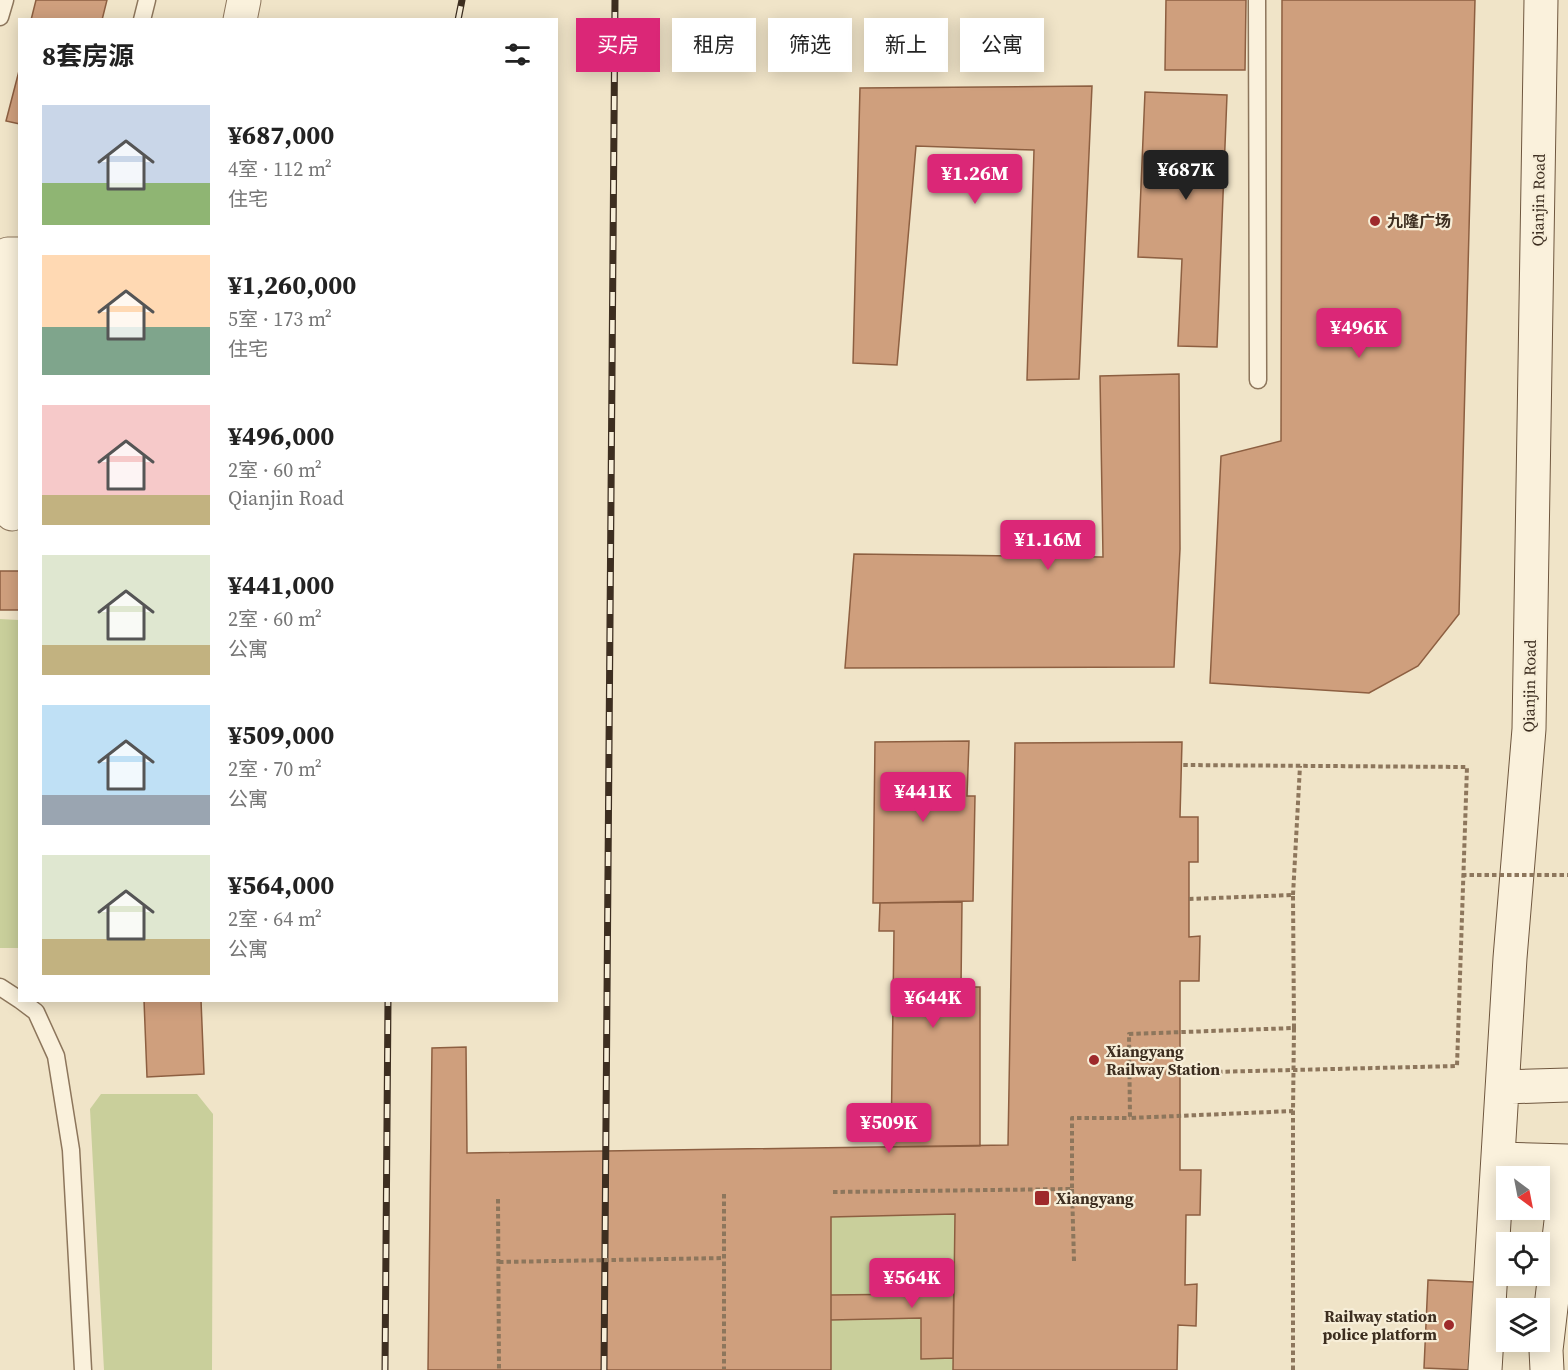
<!DOCTYPE html>
<html lang="zh">
<meta charset="utf-8">
<style>
body{margin:0;font-family:"Source Serif 4","Noto Sans SC",serif;background:#f6f6f6;color:#222;height:100vh;display:flex;flex-direction:column;font-size:22px;white-space:nowrap}
*{box-sizing:border-box;margin:0}
p{font-size:20px;color:#767676}
.icon{flex:none;width:33px;height:33px;fill:none;stroke:currentColor;stroke-width:2;stroke-linecap:round;stroke-linejoin:round}
.map{position:relative;flex:1;overflow:hidden}
.drawer{position:absolute;left:18px;top:18px;width:540px;height:984px;display:flex;flex-direction:column;background:#fff;border-radius:0px;box-shadow:0 3px 15px #0003}
.drawer>*{flex:none}
.guide{position:absolute;left:576px;top:18px;width:570px;height:54px;display:flex;gap:12px}
.needle{width:39px;rotate:148deg}
.tools{position:absolute;left:1496px;top:1166px;display:grid;gap:12px}
.tools a{display:grid;place-items:center;width:54px;height:54px;border-radius:0px;background:#fff;box-shadow:0 3px 15px #0003;font-size:30px}
.price{position:absolute;translate:-50% -51px;padding:0 14px;border-radius:6px;background:#db2777;color:#fff;font-size:20px;line-height:39px;filter:drop-shadow(0 2px 3px #0008)}
.price::after{content:'';position:absolute;left:50%;top:36px;width:18px;height:14px;margin-left:-9px;background:inherit;clip-path:polygon(0 0,100% 0,50% 100%)}
.price.active{background:#222;color:#fff}
ul{padding:0;list-style:none}
li{display:flex;align-items:center;gap:18px;height:150px;padding:0 24px}
li span{display:grid;place-items:center;flex:none;width:168px;height:120px;border-radius:0px;color:#555}
li>.icon{margin-inline-start:auto}
span .icon{width:72px;height:72px;fill:#fffc;stroke-width:1}
li b{font-size:26px}
h2{display:flex;justify-content:space-between;align-items:center;height:72px;padding:0 24px;font-size:26px}
.chip{padding:0 21px;border-radius:0px;background:#fff;box-shadow:0 3px 15px #0003;font-size:21px;line-height:54px}
.chip.active{background:#db2777;color:#fff}
.map>svg:first-child{display:block}
.green{fill:#c9cf9b}
.building{fill:#cf9f7d;stroke:#8d5f41;stroke-width:1.5}
.lines{fill:none;stroke-linecap:round;stroke-linejoin:round}
.service-casing{stroke:#8d765c;stroke-width:19}
.minor-casing{stroke:#8d765c;stroke-width:35}
.secondary-casing{stroke:#6f573f;stroke-width:35}
.path{stroke:#8d765c;stroke-width:4;stroke-dasharray:4.5 3;stroke-linecap:butt}
.service{stroke:#faf1dc;stroke-width:16}
.minor{stroke:#faf1dc;stroke-width:33}
.secondary{stroke:#faf1dc;stroke-width:33}
.rail-casing{stroke:#3d2e20;stroke-width:7}
.rail{stroke:#f7eed8;stroke-width:4.5;stroke-dasharray:14;stroke-linecap:butt}
.path-bridge{stroke:#8d765c;stroke-width:4;stroke-dasharray:4.5 3;stroke-linecap:butt}
.poi-dot{fill:#9e2a2b;stroke:#f7eed8;stroke-width:2}
.labels{text-anchor:middle;stroke-width:4.5;stroke-linejoin:round;paint-order:stroke}
.street-label{font-size:16px;fill:#3d2e20;stroke:#f7eed8}
.poi-label{font-size:16px;font-weight:bold;fill:#3d2e20;stroke:#f7eed8;text-anchor:start}
</style>
<div class="map">
<svg width="1568" height="1370" viewBox="0 0 1568 1370">
<rect width="100%" height="100%" fill="#f0e4c8"/>
<path class="green" d="M0,619L19,620V948H0Z
M101,1094H197L213,1114L212,1370H104L90,1109Z
M955,1214L953,1370H831V1217Z"/>
<path class="building" d="M36,0H107L102,20H31Z
M1166,0H1246L1245,70H1165Z
M1282,0H1475L1459,614L1418,666L1369,693L1210,683L1221,456L1281,441Z
M20,67V124L6,121Z
M1092,86L1079,379L1027,380L1034,150L916,146L897,365L853,363L860,88Z
M1145,92L1227,95L1217,347L1178,346L1182,259L1138,257Z
M1179,374L1180,549L1174,667L845,668L854,554L1103,557L1100,376Z
M0,571H20V610H0Z
M969,741L967,796H975L973,901L873,903L875,742Z
M1182,742L1180,817H1198V862H1189V937L1200,936L1199,981H1180V1170H1201L1200,1215H1186L1185,1285L1197,1284L1196,1326L1178,1325L1177,1370H953L955,1214L831,1217V1370H428L432,1048L466,1047L467,1153L1008,1145L1015,743Z
M962,902L961,987H980V1146L891,1147L894,931H879L880,903Z
M144,1000H201L204,1074L147,1077Z
M921,1264H954L953,1358L921,1359V1318L831,1320V1295L921,1294Z
M1428,1280L1474,1282L1471,1370L1424,1368Z"/>
<g class="lines">
<defs>
<path id="service" d="M1257,0L1258,380
M0,17L5,0
M142,20L147,0
M0,987L20,1000
M20,1000L36,1012L56,1056L71,1150L83,1370"/>
<path id="minor" d="M240,20L244,0
M12,514L8,254H20"/>
<path id="secondary" d="M1504,1087L1568,1085
M1499,1159L1568,1161
M1485,1370L1510,958L1529,729L1541,0
M1547,1370L1546,1350L1568,1161"/>
</defs>
<use href="#service" class="service-casing"/>
<use href="#minor" class="minor-casing"/>
<use href="#secondary" class="secondary-casing"/>
<path class="path" d="M1293,895L1300,766
M1189,899L1293,895L1294,1028
M1294,1028L1293,1111L1130,1118L1129,1034Z
M1128,1074L1457,1066L1467,767L1181,765
M1072,1189L1074,1261
M833,1192L1072,1189V1118H1130
M724,1194V1369
M498,1199L499,1370
M1293,1370V1111"/>
<use href="#service" class="service"/>
<use href="#minor" class="minor"/>
<use href="#secondary" class="secondary"/>
<defs>
<path id="rail" d="M458,20L462,0
M385,1370L388,1000
M604,1370L615,0"/>
</defs>
<use href="#rail" class="rail-casing"/>
<use href="#rail" class="rail"/>
<path class="path-bridge" d="M1462,875H1568
M499,1262L724,1258"/>
</g>
<g class="poi-dot">
<circle cx="1375" cy="221" r="6"/>
<circle cx="1094" cy="1060" r="6"/>
<rect x="1034" y="1190" width="16" height="16" rx="3"/>
<circle cx="1449" cy="1325" r="6"/>
</g>
<g class="labels">
<g class="street-label">
<text transform="translate(1538 200) rotate(-89)" y="6">Qianjin Road</text>
<text transform="translate(1529 686) rotate(-89)" y="6">Qianjin Road</text>
</g>
<g class="poi-label">
<text x="1387" y="227">九隆广场</text>
<text x="1106" y="1057">Xiangyang<tspan x="1106" dy="18">Railway Station</tspan></text>
<text x="1056" y="1204">Xiangyang</text>
<text x="1437" y="1322" text-anchor="end">Railway station<tspan x="1437" dy="18">police platform</tspan></text>
</g>
</g>
</svg>
<div class="tools">
<a><svg class="needle" viewBox="-14 -14 28 28"><path d="M0-13l5 13h-10z" fill="#e53935"/><path d="M0 13l5-13h-10z" fill="#767676"/></svg></a>
<a><svg class="icon" aria-label="locate" viewBox="0 0 24 24"><circle cx="12" cy="12" r="6"/><path d="M12 2v4M12 18v4M2 12h4M18 12h4"/></svg></a>
<a><svg class="icon" aria-label="layers" viewBox="0 0 24 24"><path d="M12 4l9 5-9 5-9-5zM3 14l9 5 9-5"/></svg></a>
</div>
<b class="price active" style="left:1186px;top:201px">¥687K</b>
<b class="price" style="left:975px;top:205px">¥1.26M</b>
<b class="price" style="left:1359px;top:359px">¥496K</b>
<b class="price" style="left:1048px;top:571px">¥1.16M</b>
<b class="price" style="left:923px;top:823px">¥441K</b>
<b class="price" style="left:933px;top:1029px">¥644K</b>
<b class="price" style="left:889px;top:1154px">¥509K</b>
<b class="price" style="left:912px;top:1309px">¥564K</b>
<div class="guide">
<a class="chip active">买房</a>
<a class="chip">租房</a>
<a class="chip">筛选</a>
<a class="chip">新上</a>
<a class="chip">公寓</a>
</div>
<section class="drawer">
<h2>8套房源<svg class="icon" aria-label="filters" viewBox="0 0 24 24"><path d="M4 7h16M4 17h16"/><circle cx="9" cy="7" r="2"/><circle cx="15" cy="17" r="2"/></svg></h2>
<ul>
<li><span style="background:linear-gradient(#c9d6e8 65%,#8fb573 0)"><svg class="icon" aria-label="home" viewBox="0 0 24 24"><path d="M3 11l9-7 9 7M6 9v11h12V9"/></svg></span><div><b>¥687,000</b><p>4室 · 112 m²</p><p>住宅</p></div></li>
<li><span style="background:linear-gradient(#ffd9b3 60%,#7fa58c 0)"><svg class="icon" aria-label="home" viewBox="0 0 24 24"><path d="M3 11l9-7 9 7M6 9v11h12V9"/></svg></span><div><b>¥1,260,000</b><p>5室 · 173 m²</p><p>住宅</p></div></li>
<li><span style="background:linear-gradient(#f6c9c9 75%,#c2b280 0)"><svg class="icon" aria-label="home" viewBox="0 0 24 24"><path d="M3 11l9-7 9 7M6 9v11h12V9"/></svg></span><div><b>¥496,000</b><p>2室 · 60 m²</p><p>Qianjin Road</p></div></li>
<li><span style="background:linear-gradient(#dfe7d0 75%,#c2b280 0)"><svg class="icon" aria-label="home" viewBox="0 0 24 24"><path d="M3 11l9-7 9 7M6 9v11h12V9"/></svg></span><div><b>¥441,000</b><p>2室 · 60 m²</p><p>公寓</p></div></li>
<li><span style="background:linear-gradient(#bfe0f5 75%,#9aa5b1 0)"><svg class="icon" aria-label="home" viewBox="0 0 24 24"><path d="M3 11l9-7 9 7M6 9v11h12V9"/></svg></span><div><b>¥509,000</b><p>2室 · 70 m²</p><p>公寓</p></div></li>
<li><span style="background:linear-gradient(#dfe7d0 70%,#c2b280 0)"><svg class="icon" aria-label="home" viewBox="0 0 24 24"><path d="M3 11l9-7 9 7M6 9v11h12V9"/></svg></span><div><b>¥564,000</b><p>2室 · 64 m²</p><p>公寓</p></div></li>
</ul>
</section>
</div>
